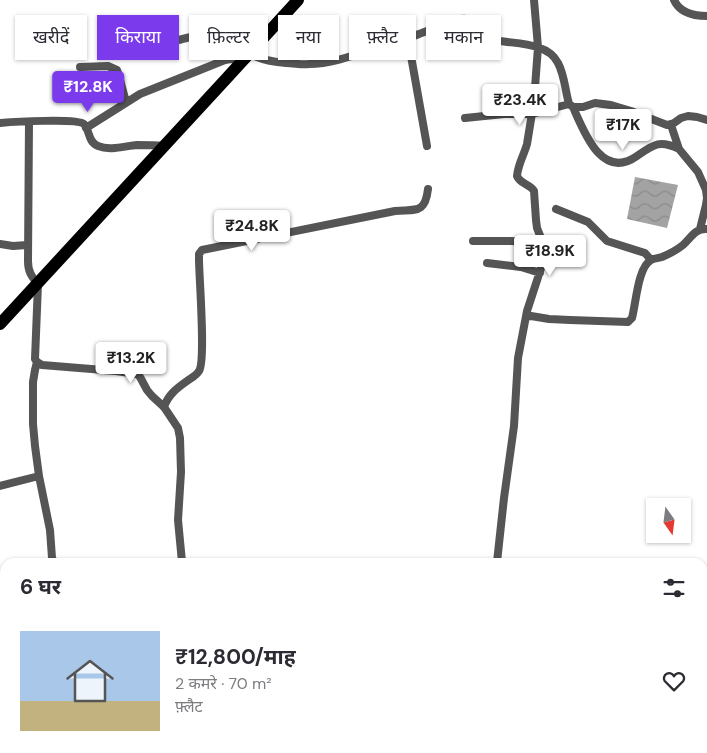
<!DOCTYPE html>
<html lang="hi">
<meta charset="utf-8">
<style>
body{margin:0;font-family:"DM Sans","Noto Sans Devanagari",sans-serif;background:#f2f2f3;color:#2b2b33;height:100vh;display:flex;flex-direction:column;font-size:19px;white-space:nowrap}
*{box-sizing:border-box;margin:0}
p{font-size:16px;color:#7c7c81}
.icon{flex:none;width:28px;height:28px;fill:none;stroke:currentColor;stroke-width:2;stroke-linecap:round;stroke-linejoin:round}
.map{position:relative;flex:1;overflow:hidden}
.drawer{position:absolute;left:0px;top:558px;width:708px;height:196px;display:flex;flex-direction:column;background:#fff;border-radius:15px 15px 0 0;box-shadow:0 1px 4px #0004}
.drawer>*{flex:none}
.guide{position:absolute;left:15px;top:15px;width:678px;height:45px;display:flex;gap:10px}
.needle{width:32px;rotate:166deg}
.fabs{position:absolute;left:646px;top:498px;display:grid;gap:10px}
.fabs a{display:grid;place-items:center;width:45px;height:45px;border-radius:0px;background:#fff;box-shadow:0 1px 4px #0004;font-size:25px}
.price{position:absolute;translate:-50% -42px;padding:0 11px;border-radius:5px;background:#fff;color:#222;font-size:16px;line-height:32px;filter:drop-shadow(0 1px 2px #0008)}
.price::after{content:'';position:absolute;left:50%;top:30px;width:15px;height:11px;margin-left:-8px;background:inherit;clip-path:polygon(0 0,100% 0,50% 100%)}
.price.selected{background:#7c3aed;color:#fff}
ul{padding:0;list-style:none}
li{display:flex;align-items:center;gap:15px;height:125px;padding:0 20px}
li+li{border-top:1px solid #e1e1e2}
li span{display:grid;place-items:center;flex:none;width:140px;height:100px;border-radius:0px;color:#555}
li>.icon{margin-inline-start:auto}
span .icon{width:60px;height:60px;fill:#fffc;stroke-width:1}
li b{font-size:21px}
h2{display:flex;justify-content:space-between;align-items:center;height:60px;padding:0 20px;font-size:21px}
.pill{padding:0 18px;border-radius:0px;background:#fff;box-shadow:0 1px 4px #0004;font-size:18px;line-height:45px}
.pill.selected{background:#7c3aed;color:#fff}
.map>svg:first-child{display:block}
.water{fill:url(#water-waves)}
.lines{fill:none;stroke-linecap:round;stroke-linejoin:round}
.street{stroke:#555;stroke-width:8}
.primary{stroke:#000;stroke-width:12}
</style>
<div class="map">
<svg width="707" height="753" viewBox="0 0 707 753">
<defs>
<pattern id="water-waves" width="16" height="10" patternUnits="userSpaceOnUse" patternTransform="scale(1.25)"><rect width="16" height="10" fill="#a3a3a3"/><path d="M0 5q4-4 8 0t8 0" fill="none" stroke="#8b8b8b"/></pattern>
</defs>
<rect width="100%" height="100%" fill="#fff"/>
<path class="water" d="M635,177L678,185L667,228L627,219Z"/>
<g class="lines">
<path class="street" d="M674,0C680,13 693,16 707,16
M408,39L427,146
M179,40C185,38 192,37 198,35C211,31 224,19 239,25C247,28 254,36 261,42
M250,54C262,60 273,62 286,63C294,63 302,65 309,64C331,64 355,55 376,48C390,44 405,40 419,34C430,30 456,17 466,19C480,20 484,38 500,41C519,44 548,43 558,63C564,74 565,88 568,100L569,104L573,107H583L595,103L611,105L631,111L667,125L674,123L681,118L688,116L697,117L707,120
M80,67L108,66L117,70L119,76L126,102
M573,107C584,132 602,181 637,156C653,145 659,139 679,149
M465,118L504,114H532L569,104
M29,122L28,261C28,271 31,276 38,284L35,359L37,362L42,365L116,371L137,374L140,377L147,390L152,396L164,407L178,428L180,438L181,472L178,520L182,562
M0,123C12,122 77,118 84,124C90,131 88,142 98,146C110,151 125,146 137,145C146,145 155,145 164,146
M671,125L679,149L698,172L706,190L707,198L706,205L700,229
M86,128L140,94L225,60L231,59L243,61
M556,209L588,222L607,241L645,253L651,260
M473,241H511L543,243
M0,244L13,246L27,245
M487,263L521,267L540,273
M526,317L531,316L549,319L570,320L628,322L632,318C636,303 638,267 651,260C655,258 659,258 662,257C669,254 677,250 683,245C691,238 695,228 707,229
M37,362L35,370L33,382V424L35,446L39,476L50,530L52,558L54,562
M164,407C168,395 177,388 187,381C191,378 196,376 199,371C206,361 199,277 199,259V254L202,250L395,211C416,209 425,214 428,189
M0,486L39,476
M497,562L504,498L514,426L518,358L527,311L544,259L545,251L543,243L537,228L536,220L534,191C530,184 520,184 517,176C518,164 524,155 527,144L534,101L538,47L534,0
M702,647H707
M0,729H5
M103,749V753
M205,749L207,753
M443,753L444,749
M642,753V749"/>
<path class="primary" d="M0,324L225,80L298,0"/>
</g>
</svg>
<div class="fabs">
<a><svg class="needle" viewBox="-14 -14 28 28"><path d="M0-13l5 13h-10z" fill="#e53935"/><path d="M0 13l5-13h-10z" fill="#7c7c81"/></svg></a>
</div>
<b class="price selected" style="left:88px;top:113px">₹12.8K</b>
<b class="price" style="left:520px;top:126px">₹23.4K</b>
<b class="price" style="left:623px;top:151px">₹17K</b>
<b class="price" style="left:252px;top:252px">₹24.8K</b>
<b class="price" style="left:550px;top:277px">₹18.9K</b>
<b class="price" style="left:131px;top:384px">₹13.2K</b>
<div class="guide">
<a class="pill">खरीदें</a>
<a class="pill selected">किराया</a>
<a class="pill">फ़िल्टर</a>
<a class="pill">नया</a>
<a class="pill">फ़्लैट</a>
<a class="pill">मकान</a>
</div>
<section class="drawer">
<h2>6 घर<svg class="icon" aria-label="filters" viewBox="0 0 24 24"><path d="M4 7h16M4 17h16"/><circle cx="9" cy="7" r="2"/><circle cx="15" cy="17" r="2"/></svg></h2>
<ul>
<li><span style="background:linear-gradient(#a9c7e8 70%,#c2b280 0)"><svg class="icon" aria-label="home" viewBox="0 0 24 24"><path d="M3 11l9-7 9 7M6 9v11h12V9"/></svg></span><div><b>₹12,800/माह</b><p>2 कमरे · 70 m²</p><p>फ़्लैट</p></div><svg class="icon" aria-label="heart" viewBox="0 0 24 24"><path d="M12 20l-8-8c-3-5 5-10 8-4 3-6 11-1 8 4z"/></svg></li>
</ul>
</section>
</div>
